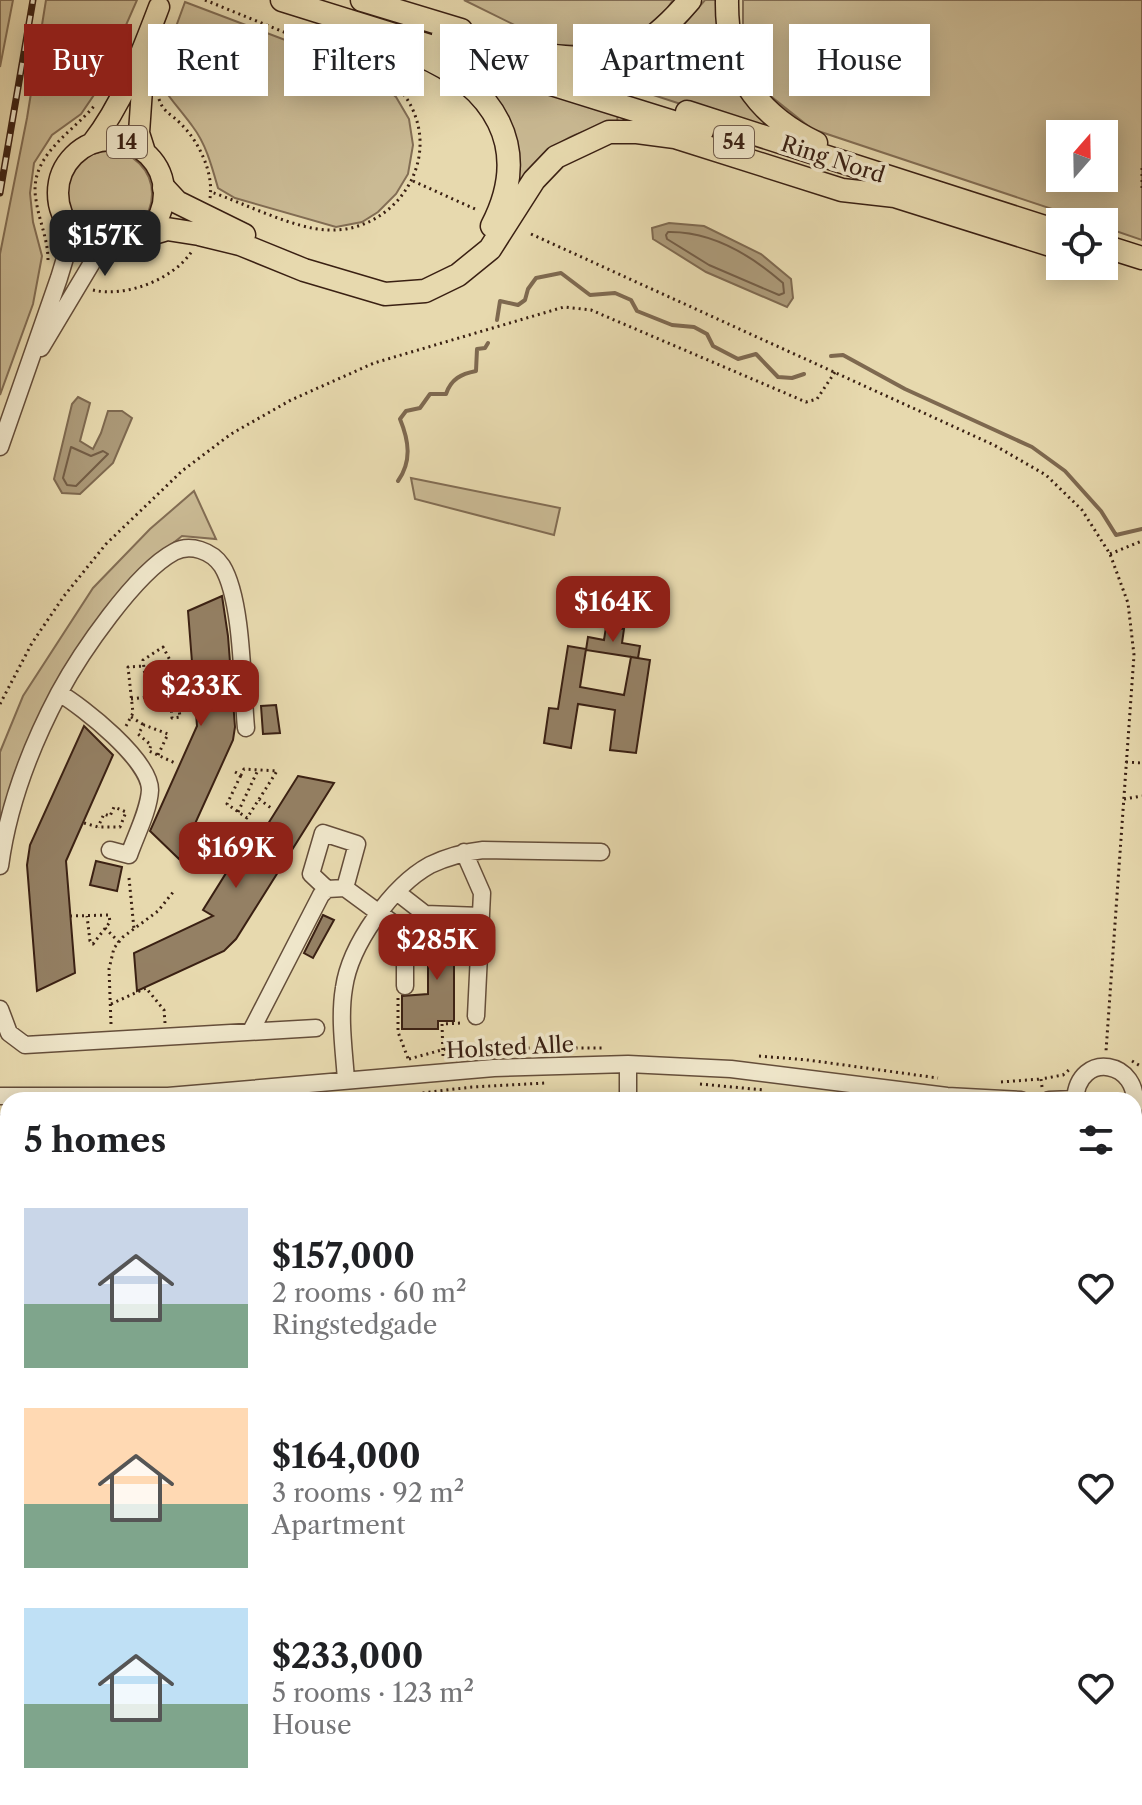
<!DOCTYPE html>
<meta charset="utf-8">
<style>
body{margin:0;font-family:"Libre Caslon Text",serif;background:#f6f6f6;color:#202124;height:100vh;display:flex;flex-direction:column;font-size:30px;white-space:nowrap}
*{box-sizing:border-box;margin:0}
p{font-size:26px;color:#757577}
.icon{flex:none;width:44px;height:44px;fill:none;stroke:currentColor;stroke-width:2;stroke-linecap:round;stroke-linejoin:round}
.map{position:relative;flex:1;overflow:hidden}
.side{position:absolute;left:0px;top:1092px;width:1142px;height:714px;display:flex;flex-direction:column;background:#fff;border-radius:24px 24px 0 0;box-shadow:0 4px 20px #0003}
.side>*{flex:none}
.hud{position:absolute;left:24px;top:24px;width:1094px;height:72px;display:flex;gap:16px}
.needle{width:52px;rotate:20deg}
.buttons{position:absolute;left:1046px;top:120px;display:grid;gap:16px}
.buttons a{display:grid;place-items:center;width:72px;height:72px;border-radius:0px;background:#fff;box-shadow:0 4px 20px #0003;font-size:40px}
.price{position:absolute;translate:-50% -68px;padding:0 18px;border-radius:16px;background:#8f2418;color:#fff;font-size:26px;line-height:52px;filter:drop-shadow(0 2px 4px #0008)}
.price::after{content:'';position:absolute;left:50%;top:48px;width:24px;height:18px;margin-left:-12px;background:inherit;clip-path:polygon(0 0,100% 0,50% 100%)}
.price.on{background:#222;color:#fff}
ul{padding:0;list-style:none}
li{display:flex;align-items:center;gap:24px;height:200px;padding:0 24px}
li span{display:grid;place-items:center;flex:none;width:224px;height:160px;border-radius:0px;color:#555}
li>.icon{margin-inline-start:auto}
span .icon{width:96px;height:96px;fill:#fffc;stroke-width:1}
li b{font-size:34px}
h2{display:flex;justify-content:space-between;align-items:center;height:96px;padding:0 24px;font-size:34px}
.pill{padding:0 28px;border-radius:0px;background:#fff;box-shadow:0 4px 20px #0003;font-size:28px;line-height:72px}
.pill.on{background:#8f2418;color:#fff}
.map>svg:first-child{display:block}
.green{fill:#caba94;stroke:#826d54;stroke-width:2;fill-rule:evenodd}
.water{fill:#ac9a79;stroke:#7e6950;stroke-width:2}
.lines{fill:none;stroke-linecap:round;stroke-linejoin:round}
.shore{stroke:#735d46;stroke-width:2}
.stream{stroke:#7e6950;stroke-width:4}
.building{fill:#948064;stroke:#3a2013;stroke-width:2}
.minor-casing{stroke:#654e3a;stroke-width:19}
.major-casing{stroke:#3a2013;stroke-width:23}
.highway-casing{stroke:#3a2013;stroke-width:25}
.path{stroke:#3a2013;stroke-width:3;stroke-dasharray:2 4;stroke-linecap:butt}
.minor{stroke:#efe6ca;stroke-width:16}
.major{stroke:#e7d9ae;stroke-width:20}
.highway{stroke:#e7d9ae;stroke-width:22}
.rail-casing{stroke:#3a2013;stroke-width:7}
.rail{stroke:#efe6ca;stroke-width:4;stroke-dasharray:12;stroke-linecap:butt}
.labels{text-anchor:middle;stroke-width:7;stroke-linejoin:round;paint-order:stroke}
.shield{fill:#efe6ca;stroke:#705b4a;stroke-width:2}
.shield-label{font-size:20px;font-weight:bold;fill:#3a2013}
.street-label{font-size:22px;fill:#3a2013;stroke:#efe6ca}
</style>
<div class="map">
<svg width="1142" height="1805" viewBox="0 0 1142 1805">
<rect width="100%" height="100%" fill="#e7d9ae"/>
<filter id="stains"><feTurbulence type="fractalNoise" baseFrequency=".0025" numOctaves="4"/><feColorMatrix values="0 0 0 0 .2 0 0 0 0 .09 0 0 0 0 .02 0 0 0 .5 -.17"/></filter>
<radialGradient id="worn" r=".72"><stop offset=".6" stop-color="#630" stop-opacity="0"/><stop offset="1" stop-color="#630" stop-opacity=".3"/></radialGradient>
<path class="green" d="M0,0H13L0,67Z
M46,0H137L98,89L81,114L52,135L34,163L30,193L33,222L42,256L33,304L0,395V254L27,118Z
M464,0H673L667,9L633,39L596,46L555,45Z
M705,0H721L778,136L583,72L639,58L674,36Z
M743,0H1142V240L1104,227V222H1091L812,129L759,87L743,43ZM1060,134H1104V178H1060Z
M185,2L367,71L396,97L409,119L413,145L408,174L396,194L378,212L362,222L336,227L235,198L218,188C212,167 206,144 193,127C182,112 171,100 161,85L166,54Z
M472,65L618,111L617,124C557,134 551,147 519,195L511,193L515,169L465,75Z
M66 194a43 43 0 1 1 86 0a43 43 0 1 1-86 0Z
M411,478L560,508L554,535L415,499Z
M194,491L216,539L182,536L142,568L41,712L0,820V752L23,696L93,588L150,529Z
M1138,1656L1142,1666V1764L1134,1750V1657Z
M251,1798H763L762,1805H251Z"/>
<path class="water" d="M669,223L704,226L761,254L791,279L793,298L787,307L706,272L653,239L652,228Z
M78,397L90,403L80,441L93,449L101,433L108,411H122L132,418L113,463L80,494L62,493L54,479L72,404Z"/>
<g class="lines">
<path class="shore" d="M668,232C712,231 751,255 783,283L784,293L779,295L709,265L667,239L666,235Z
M71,447L91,456L103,451L108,454L76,486L67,485L63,478Z"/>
<path class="stream" d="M497,320L500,301L518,305L525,300L528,289L536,278L561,273L590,295L615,293L631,300L637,311L672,325L694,327L707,334L713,346L738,359L756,354L778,377L792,378L804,374
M831,356L843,355L905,389L1032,447L1065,471L1101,511L1116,535L1142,529
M398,481C412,461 409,441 400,419L406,411L420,408L430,394H446C451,379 461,374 476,371L477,349L485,348L488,343"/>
</g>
<path class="building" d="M222,596L228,636L235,727L233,740L179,859L150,831L197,726L188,611Z
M606,627L624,629L622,643L640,646L638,658L586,650L588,637L604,640Z
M568,646L586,649L580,687L624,695L631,657L650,660L636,753L610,750L615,710L578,704L571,748L544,743L549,708L558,709Z
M276,705L280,733L263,734L261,706Z
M84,726L113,755L66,861L75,973L37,991L27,865L30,845Z
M298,776L334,783L236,939L224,951L137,991L134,953L213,916L203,910L238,854L246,859Z
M96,861L122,867L117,891L90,885Z
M323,915L334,920L313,958L304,953Z
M444,926L469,927L468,953H454V1021H438V1029H402V996L428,994V934H444Z"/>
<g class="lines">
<defs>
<path id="minor" d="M41,348L93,261L110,247
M0,447L59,278L69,245L68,226
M59,693C83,707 150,760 150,790C149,810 136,835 129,855L110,850
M464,852L482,893L476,1016
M0,866C8,806 31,746 59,693C80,654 135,573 174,552C190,543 212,551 222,566C243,600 242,686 246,728
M327,889L311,874L323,833L357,844L345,888
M398,893L425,914L481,916
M0,1009L9,1033L25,1045L316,1028
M251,1031L321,895L327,889L345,888L394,924L405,935V986
M346,1080C344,1050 339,1018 344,988C350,945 392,886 430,865C447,857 465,852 483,850L601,852
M0,1096H168L494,1068L628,1064L731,1069L947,1096L1021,1100
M628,1100V1064
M1049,1100L1074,1099
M1075,1100C1078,1049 1142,1061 1134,1108
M0,1441H8
M0,1527H8
M1134,1587L1142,1612
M1134,1643L1142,1640
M1094,1798L1098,1805
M51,1805V1798
M120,1805V1798
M179,1805V1798
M243,1805V1798
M823,1805V1798
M930,1805L931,1798"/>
<path id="major" d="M144,60L139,133L145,152
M58 193a53 53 0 1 1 106 0a53 53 0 1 1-106 0Z
M92,143C123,103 141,54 159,7"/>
<path id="highway" d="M282,0L702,131
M362,0L461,30
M727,0C726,69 754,113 816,143
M443,35L612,88
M417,54C494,86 533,147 492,226
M540,54C613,65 642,56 690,0
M687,112L1060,232
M164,188L177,202L244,235
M882,192L1060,248
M144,236L167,229L199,234L240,244L304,270L385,294L425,291L458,275L490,249L534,180L556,157L609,132H637L675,137L842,190L895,196
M1104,246L1142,258"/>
</defs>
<use href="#minor" class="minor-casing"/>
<use href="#major" class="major-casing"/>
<use href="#highway" class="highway-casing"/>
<path class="path" d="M205,0L380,71C393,82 405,93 412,108C440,167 391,233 328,230C294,229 244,203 211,192
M159,99C163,112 171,114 180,123C198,140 214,172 210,198
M1142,168V191
M413,181L475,209
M531,234L994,445L1046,475L1082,510L1110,554L1128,603L1134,655L1106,1051
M48,260C48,239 39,221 36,200C28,156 71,134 95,105
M93,290C126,298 174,279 192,251
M1110,554L1142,541
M172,664L163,647L143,660L145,676H160L172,664H184
M131,699L177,693L180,717L172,718L170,694
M0,704L32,643L64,596L106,544L182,471L231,434L291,400L374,363L564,307L591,310L806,402L817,399L835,372
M131,717L144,725
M126,726L133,713L128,667L144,666
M158,755L168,734L144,725L138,734L151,745L149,751L175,763
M1126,762L1142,763
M235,772L241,775L244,769L277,771L247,818L227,804L241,775
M259,799L271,808
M1124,799L1142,796
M238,812L258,770
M84,823L98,827H120L126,812L114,807L110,816L104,814L98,827
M129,878L134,929
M70,916L109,915L110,922L93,944L90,941L87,916
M105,928L119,942
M398,998V1032L409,1061
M111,1004L146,988L164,1010L165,1023
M111,1024L109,969L114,948L123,937L158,911L174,891
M443,1056L442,1024L462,1023
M759,1056L808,1060L938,1078
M409,1059L449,1048H604
M1132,1061L1142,1067
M1001,1082L1041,1079
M700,1084L764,1090
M1042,1087L1041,1079L1063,1075L1071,1068
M363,1100L472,1087L546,1083
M0,1116L8,1114
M1134,1154L1142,1146
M1134,1529L1142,1559"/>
<use href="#minor" class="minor"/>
<use href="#major" class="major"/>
<use href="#highway" class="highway"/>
<defs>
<path id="rail" d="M0,193L33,0"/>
</defs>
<use href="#rail" class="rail-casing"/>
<use href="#rail" class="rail"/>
</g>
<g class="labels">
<g class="shield">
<rect x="107" y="126" width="40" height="32" rx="6"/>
<rect x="714" y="126" width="40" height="32" rx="6"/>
</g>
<g class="shield-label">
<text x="127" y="149">14</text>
<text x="734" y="149">54</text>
</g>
<g class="street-label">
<text transform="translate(833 159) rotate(18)" y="8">Ring Nord</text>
<text transform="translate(510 1047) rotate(-3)" y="8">Holsted Alle</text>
</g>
</g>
<rect width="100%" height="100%" filter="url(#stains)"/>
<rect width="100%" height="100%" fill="url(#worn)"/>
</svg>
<div class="buttons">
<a><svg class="needle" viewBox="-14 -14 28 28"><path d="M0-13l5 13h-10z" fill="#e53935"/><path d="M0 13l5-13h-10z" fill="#757577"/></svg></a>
<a><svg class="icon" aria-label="locate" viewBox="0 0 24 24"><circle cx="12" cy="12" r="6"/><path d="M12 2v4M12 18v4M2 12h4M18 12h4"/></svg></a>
</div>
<b class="price on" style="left:105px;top:278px">$157K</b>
<b class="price" style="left:613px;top:644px">$164K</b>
<b class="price" style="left:201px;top:728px">$233K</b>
<b class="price" style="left:236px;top:890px">$169K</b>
<b class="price" style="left:437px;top:982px">$285K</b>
<div class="hud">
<a class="pill on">Buy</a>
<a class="pill">Rent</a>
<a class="pill">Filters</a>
<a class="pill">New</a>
<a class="pill">Apartment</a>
<a class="pill">House</a>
</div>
<section class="side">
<h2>5 homes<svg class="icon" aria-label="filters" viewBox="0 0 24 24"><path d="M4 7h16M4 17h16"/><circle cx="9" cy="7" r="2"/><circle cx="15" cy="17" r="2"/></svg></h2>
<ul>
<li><span style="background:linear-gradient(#c9d6e8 60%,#7fa58c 0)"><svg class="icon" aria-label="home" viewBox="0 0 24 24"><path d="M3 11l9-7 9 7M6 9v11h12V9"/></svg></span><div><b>$157,000</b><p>2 rooms · 60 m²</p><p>Ringstedgade</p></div><svg class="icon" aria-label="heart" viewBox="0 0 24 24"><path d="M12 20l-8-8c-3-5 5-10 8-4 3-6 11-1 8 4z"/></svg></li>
<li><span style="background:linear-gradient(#ffd9b3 60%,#7fa58c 0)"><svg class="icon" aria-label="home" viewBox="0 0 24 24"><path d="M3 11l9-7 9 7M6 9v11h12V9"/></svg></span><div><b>$164,000</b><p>3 rooms · 92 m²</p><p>Apartment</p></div><svg class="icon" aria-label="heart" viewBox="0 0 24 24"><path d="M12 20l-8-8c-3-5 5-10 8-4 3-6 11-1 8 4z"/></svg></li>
<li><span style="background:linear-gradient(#bfe0f5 60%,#7fa58c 0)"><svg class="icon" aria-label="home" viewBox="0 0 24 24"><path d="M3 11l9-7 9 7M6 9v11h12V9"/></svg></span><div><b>$233,000</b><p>5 rooms · 123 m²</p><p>House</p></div><svg class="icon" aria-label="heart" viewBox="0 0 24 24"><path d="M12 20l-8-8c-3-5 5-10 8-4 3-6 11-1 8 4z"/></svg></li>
</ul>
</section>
</div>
